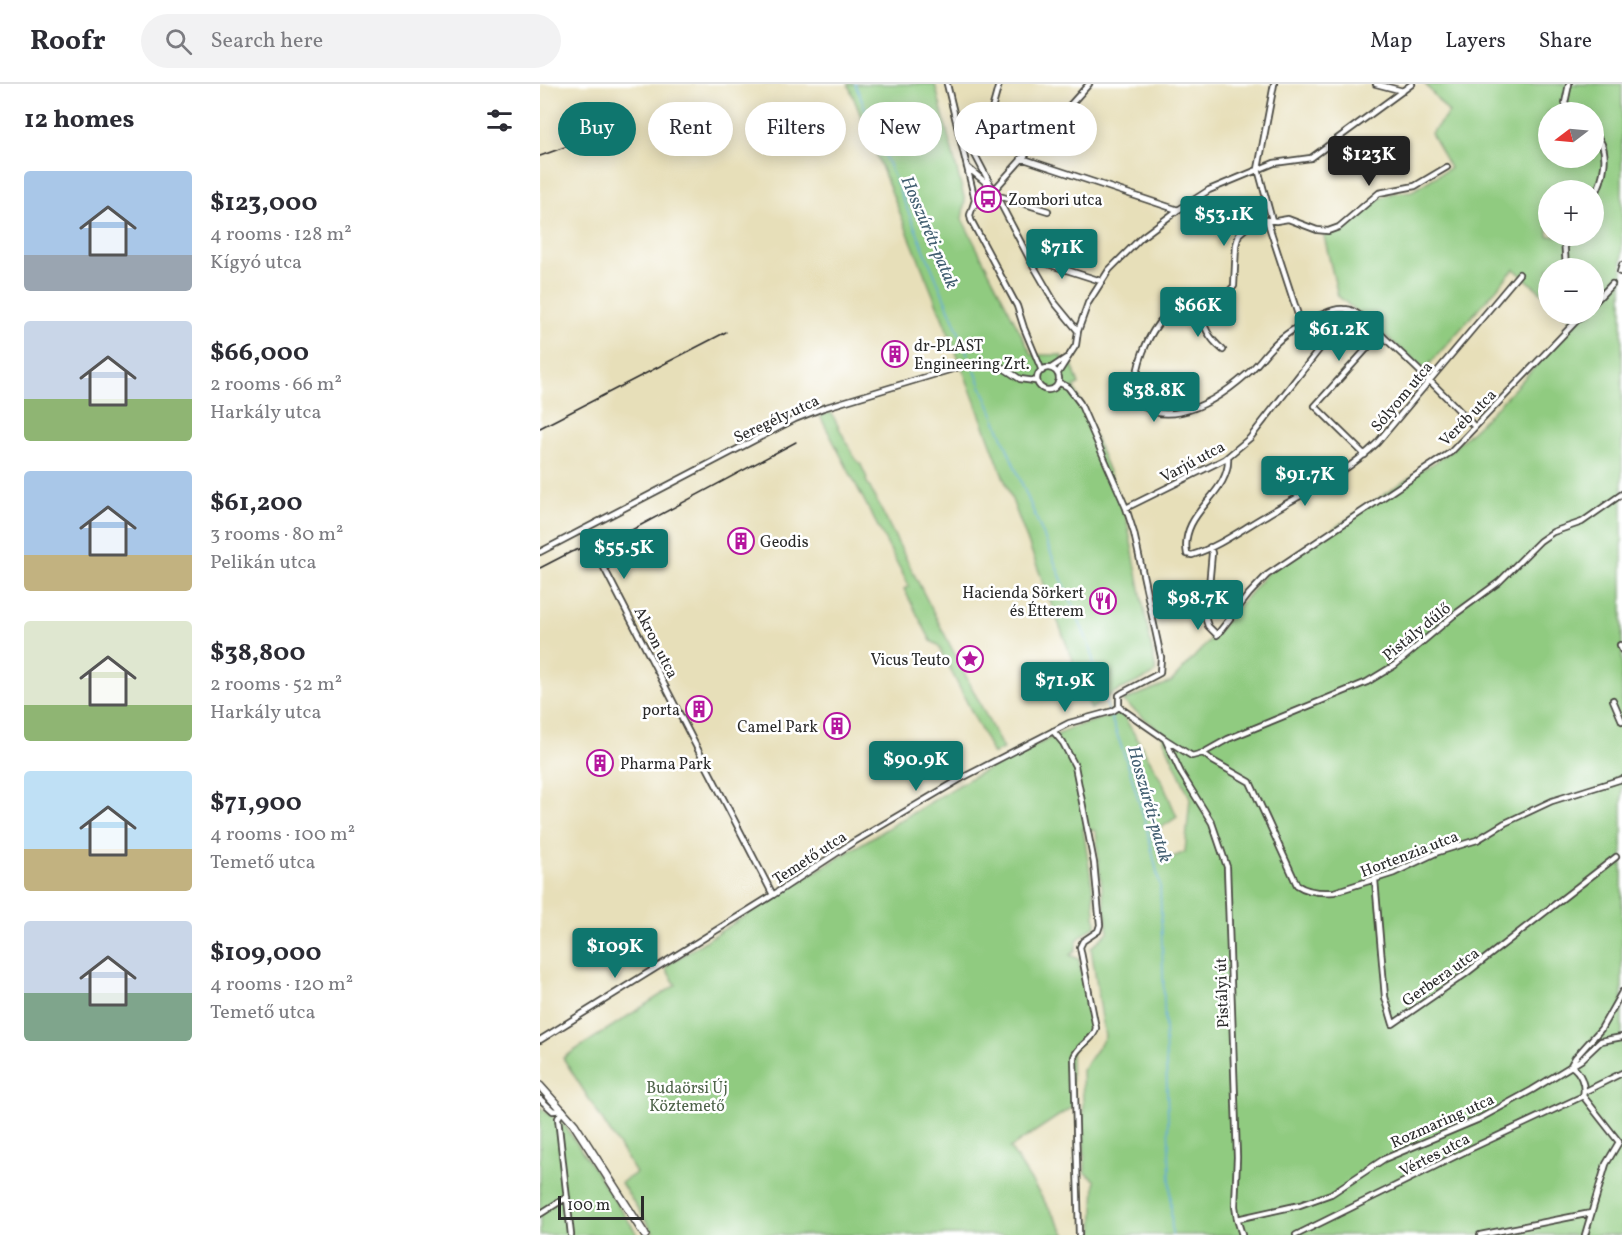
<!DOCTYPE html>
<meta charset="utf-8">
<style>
body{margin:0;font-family:Vollkorn,serif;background:#f2f2f3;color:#2b2b33;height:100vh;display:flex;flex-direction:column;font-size:22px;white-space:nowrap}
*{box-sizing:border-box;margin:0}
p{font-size:20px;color:#7c7c81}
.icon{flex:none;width:33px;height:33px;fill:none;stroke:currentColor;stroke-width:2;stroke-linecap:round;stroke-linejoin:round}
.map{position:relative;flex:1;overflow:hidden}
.drawer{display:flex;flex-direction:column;background:#fff;width:540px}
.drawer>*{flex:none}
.hud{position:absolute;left:18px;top:18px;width:570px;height:54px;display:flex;gap:12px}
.needle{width:39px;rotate:254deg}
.controls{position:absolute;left:998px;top:18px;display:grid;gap:12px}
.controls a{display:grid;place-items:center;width:66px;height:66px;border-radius:50%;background:#fff;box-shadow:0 3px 15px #0003;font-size:30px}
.scale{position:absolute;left:18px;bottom:15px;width:86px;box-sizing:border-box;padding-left:6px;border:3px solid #2b2b2b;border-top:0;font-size:16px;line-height:21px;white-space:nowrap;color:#2b2b2b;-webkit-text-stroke:4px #fff;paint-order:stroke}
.price{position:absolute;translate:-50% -51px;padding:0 14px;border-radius:6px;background:#0f766e;color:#fff;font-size:20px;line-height:39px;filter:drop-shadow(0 2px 3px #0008)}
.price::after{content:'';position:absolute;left:50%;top:36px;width:18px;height:14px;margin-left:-9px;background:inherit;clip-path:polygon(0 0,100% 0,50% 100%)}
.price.current{background:#222;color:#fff}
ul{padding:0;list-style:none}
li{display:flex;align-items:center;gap:18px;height:150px;padding:0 24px}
li span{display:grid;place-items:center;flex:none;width:168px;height:120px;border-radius:6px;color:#555}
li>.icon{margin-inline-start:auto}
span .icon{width:72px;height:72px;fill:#fffc;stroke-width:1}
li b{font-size:26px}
h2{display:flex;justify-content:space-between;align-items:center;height:72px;padding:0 24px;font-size:26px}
.chip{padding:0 21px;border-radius:27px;background:#fff;box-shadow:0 3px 15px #0003;font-size:21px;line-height:54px}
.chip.current{background:#0f766e;color:#fff}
header{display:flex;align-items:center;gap:36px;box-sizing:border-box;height:84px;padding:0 30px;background:#fff;border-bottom:2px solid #e1e1e2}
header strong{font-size:28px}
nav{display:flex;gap:33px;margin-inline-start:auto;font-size:21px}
.search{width:420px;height:54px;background:#f2f2f3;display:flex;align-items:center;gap:15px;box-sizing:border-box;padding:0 21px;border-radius:33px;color:#7c7c81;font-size:22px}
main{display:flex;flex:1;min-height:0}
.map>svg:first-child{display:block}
.green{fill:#90cb80;stroke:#5e7b56;stroke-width:1.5;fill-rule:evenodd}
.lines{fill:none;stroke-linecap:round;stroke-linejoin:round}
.stream{stroke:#64acdb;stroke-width:1.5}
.street-casing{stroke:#474640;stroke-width:8}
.secondary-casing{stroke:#474640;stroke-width:10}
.street{stroke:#fff;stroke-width:4.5}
.secondary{stroke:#fff;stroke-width:7}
.rail{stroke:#2b2b2b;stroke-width:1.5}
.labels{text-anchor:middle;stroke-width:5;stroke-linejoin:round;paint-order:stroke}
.poi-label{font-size:16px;fill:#2b2b2b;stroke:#fff;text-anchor:start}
.street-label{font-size:16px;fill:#2b2b2b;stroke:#fff}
.park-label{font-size:16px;fill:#4e6349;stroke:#fff}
.water-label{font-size:18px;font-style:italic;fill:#425f71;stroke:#fff}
</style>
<header>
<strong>Roofr</strong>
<div class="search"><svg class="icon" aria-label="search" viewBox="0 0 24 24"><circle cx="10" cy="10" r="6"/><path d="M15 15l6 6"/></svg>Search here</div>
<nav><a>Map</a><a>Layers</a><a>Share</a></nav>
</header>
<main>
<section class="drawer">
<h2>12 homes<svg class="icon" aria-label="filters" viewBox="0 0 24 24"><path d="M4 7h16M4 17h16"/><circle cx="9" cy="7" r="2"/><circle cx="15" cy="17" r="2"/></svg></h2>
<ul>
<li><span style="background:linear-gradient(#a9c7e8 70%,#9aa5b1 0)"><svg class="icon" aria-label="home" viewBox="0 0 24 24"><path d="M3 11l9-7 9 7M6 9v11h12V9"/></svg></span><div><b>$123,000</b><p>4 rooms · 128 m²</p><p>Kígyó utca</p></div></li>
<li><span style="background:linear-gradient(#c9d6e8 65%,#8fb573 0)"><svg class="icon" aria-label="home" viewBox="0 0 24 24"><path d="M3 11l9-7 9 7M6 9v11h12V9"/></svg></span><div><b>$66,000</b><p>2 rooms · 66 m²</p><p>Harkály utca</p></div></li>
<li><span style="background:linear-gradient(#a9c7e8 70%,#c2b280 0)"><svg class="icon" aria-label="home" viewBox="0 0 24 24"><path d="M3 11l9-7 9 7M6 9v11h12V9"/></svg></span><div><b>$61,200</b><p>3 rooms · 80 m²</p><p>Pelikán utca</p></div></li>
<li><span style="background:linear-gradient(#dfe7d0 70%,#8fb573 0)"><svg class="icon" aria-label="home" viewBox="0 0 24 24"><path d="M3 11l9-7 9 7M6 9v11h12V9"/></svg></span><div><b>$38,800</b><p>2 rooms · 52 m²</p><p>Harkály utca</p></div></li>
<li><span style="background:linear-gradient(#bfe0f5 65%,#c2b280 0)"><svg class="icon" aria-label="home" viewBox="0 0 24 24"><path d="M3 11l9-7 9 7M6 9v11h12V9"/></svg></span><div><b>$71,900</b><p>4 rooms · 100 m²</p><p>Temető utca</p></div></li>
<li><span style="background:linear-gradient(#c9d6e8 60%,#7fa58c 0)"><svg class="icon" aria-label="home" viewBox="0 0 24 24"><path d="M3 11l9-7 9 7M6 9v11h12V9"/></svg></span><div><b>$109,000</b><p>4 rooms · 120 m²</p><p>Temető utca</p></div></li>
</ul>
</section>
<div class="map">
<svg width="1082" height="1151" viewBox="0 0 1082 1151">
<rect width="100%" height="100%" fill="#fff"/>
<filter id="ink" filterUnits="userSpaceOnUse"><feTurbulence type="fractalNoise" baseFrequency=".0167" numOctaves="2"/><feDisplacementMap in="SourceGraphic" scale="12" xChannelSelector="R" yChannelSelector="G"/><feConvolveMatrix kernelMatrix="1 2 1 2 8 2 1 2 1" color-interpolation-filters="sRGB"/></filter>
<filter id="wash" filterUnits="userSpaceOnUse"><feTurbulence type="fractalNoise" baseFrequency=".008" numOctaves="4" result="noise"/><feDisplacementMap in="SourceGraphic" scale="24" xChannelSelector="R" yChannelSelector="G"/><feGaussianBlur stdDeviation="1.35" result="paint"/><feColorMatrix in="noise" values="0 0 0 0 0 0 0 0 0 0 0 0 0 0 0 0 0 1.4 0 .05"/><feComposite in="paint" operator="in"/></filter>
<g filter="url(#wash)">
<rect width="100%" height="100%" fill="#e7dfb9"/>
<path class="green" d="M308,0H395L425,117L422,135L492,271H521L526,282L531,277L539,301L534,302L585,427L616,587L613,591L573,609L551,625L420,278Z
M885,0H1082V1151H553L555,1096L545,1089L542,986L565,953L551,864L568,848L559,782L556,747L543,744L553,807L556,841L538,855L535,867L530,871L539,875L552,945L531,968L532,1023L470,1064L526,1151H115L81,1099L96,1089L23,974L136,901L126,885L127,881L278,786L434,692L533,643L578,630L583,631L622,697L637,733L615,748L621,778L645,768L650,714L620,647L583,617L631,598L678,547L727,489L881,386C900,378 913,364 929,350C967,315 1000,276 1036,239L1025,230H1053V184H1008V214L974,185L885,285L798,212L784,152L802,146L840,114L853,109L872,107L910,84L891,49L909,29ZM1008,28H1053V74H1008ZM1008,106H1053V152H1008Z
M291,328L315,375L320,379L327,394L326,396L463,665L453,670L398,561L391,557L364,505L369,502L280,332Z
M0,1023L26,1043L98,1151H0Z"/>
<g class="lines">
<path class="stream" d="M315,0L429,273
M435,287L552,568L554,586L589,684L606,741L620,801L632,1151"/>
</g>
</g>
<g filter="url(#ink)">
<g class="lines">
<defs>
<path id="street" d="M407,0L435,116L430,131L431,136L477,222L484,244L502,287
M459,0L451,29L433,51L432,65L489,174L515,219L538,247
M836,0L863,7
M1029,0L1025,19L1029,28
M1053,49C1073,64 1063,97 1053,115
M481,74L638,126
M427,83L450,102
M907,83L875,102L839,109L799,143L788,147L777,146L748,135L736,137L727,136L706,144L699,150L696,161L694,202L686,211L662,227L631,228C627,232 621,235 618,240C595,271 576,341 641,328C665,323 689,306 707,290C717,282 723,272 732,263C745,249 763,239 781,231C788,228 795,224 803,225C807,225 812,226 816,229C828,236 839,249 850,259C879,286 907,313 934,342
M456,111L508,127
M435,121L454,106L549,0
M727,136L761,240
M732,136L718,85L734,0
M1024,152L1026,184
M489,174L561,197
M1080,188L1082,181
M1053,220L1072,200
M662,227C662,244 671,256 683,266
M1032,230L1034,239
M497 295a11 11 0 1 1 22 0a11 11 0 1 1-22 0Z
M511,284L526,274
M518,289L536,261L538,247L548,219L569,186L602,153L638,126L669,106L734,79L771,74L872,0
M518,298L528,303L540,319L586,424L594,449L621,573L620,589L582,609L579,611V623
M825,371L775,322L840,250
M688,373C691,411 639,427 647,470L652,471C678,463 702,445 725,432C763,409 805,391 837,359L979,190
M586,424L685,375L710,354L810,226
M44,445L233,811
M670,463L672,469L666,536L668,542L677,551L709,510L727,491L911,368L1043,230
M0,468L255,335L283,324L429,280H457L480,295L495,297
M1080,561L1082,566
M1073,616L1082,637
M579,623L625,655L641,689L672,739L687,783L697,1073L695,1122L697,1135L702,1151
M513,647L523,659L535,682L554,779L560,841L558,847L543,857L540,863L556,944C553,958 538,960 534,973L539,1151
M625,655L647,669L652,672L663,669L688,655L827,598L855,581L914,531L959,498L1000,457L1013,448L1042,438L1082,410
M663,669L673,677L710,698L757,801C767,808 781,809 794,808L854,789L898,768L937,756L965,739L1012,717L1082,695
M835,796L845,913L853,940L924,891L1076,773
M0,956L233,811L312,759L422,694L529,639L573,627L579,623
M1031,981L1035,974L1061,945L1082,908
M1031,982C1040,987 1046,1001 1043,1012L1079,1058
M1044,1008L1082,989
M0,1015L13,1027L23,1026
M23,1026L18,1034L31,1151
M0,1130L27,1113
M697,1135L760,1121L791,1110L844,1075L937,1036L992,1006L1041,976L1061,957L1082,953
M756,1151L932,1064L1043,1012
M940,1151L1051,1129
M1045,1151L1066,1080L1079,1058"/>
<path id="secondary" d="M0,1002L34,1040L105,1151"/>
</defs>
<use href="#street" class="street-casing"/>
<use href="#secondary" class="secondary-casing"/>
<use href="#street" class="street"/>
<use href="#secondary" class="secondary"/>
<path class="rail" d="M0,72L58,51
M0,344L186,248
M0,484L31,468L88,448L256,358"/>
</g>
</g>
<defs>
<symbol id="bus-ring" viewBox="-11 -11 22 22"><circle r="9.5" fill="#fff" stroke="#b5179e" stroke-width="1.5"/><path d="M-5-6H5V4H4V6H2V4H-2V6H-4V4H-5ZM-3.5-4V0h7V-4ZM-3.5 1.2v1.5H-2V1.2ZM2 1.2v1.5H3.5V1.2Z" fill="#b5179e"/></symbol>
<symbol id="building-ring" viewBox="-11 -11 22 22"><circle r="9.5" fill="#fff" stroke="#b5179e" stroke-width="1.5"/><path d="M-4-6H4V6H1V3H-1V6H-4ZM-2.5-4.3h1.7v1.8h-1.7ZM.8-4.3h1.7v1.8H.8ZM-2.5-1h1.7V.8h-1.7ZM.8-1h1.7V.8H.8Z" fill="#b5179e"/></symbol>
<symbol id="restaurant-ring" viewBox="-11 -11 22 22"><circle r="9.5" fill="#fff" stroke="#b5179e" stroke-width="1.5"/><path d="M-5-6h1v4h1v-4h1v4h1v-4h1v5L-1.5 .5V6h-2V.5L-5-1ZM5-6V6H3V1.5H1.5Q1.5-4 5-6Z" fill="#b5179e"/></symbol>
<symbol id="sight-ring" viewBox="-11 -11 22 22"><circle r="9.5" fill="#fff" stroke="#b5179e" stroke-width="1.5"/><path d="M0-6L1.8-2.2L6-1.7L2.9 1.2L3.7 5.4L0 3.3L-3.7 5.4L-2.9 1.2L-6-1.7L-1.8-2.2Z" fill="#b5179e"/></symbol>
</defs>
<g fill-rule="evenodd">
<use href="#bus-ring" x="433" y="100" width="30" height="30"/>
<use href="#building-ring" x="340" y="255" width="30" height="30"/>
<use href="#building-ring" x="186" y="442" width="30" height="30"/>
<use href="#restaurant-ring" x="548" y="502" width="30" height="30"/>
<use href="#sight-ring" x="415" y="560" width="30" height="30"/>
<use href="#building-ring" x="144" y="610" width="30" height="30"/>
<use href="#building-ring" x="282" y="627" width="30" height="30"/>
<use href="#building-ring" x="45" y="664" width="30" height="30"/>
</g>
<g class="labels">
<g class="poi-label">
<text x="468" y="121">Zombori utca</text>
<text x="374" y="267">dr-PLAST<tspan x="374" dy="18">Engineering Zrt.</tspan></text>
<text x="220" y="463">Geodis</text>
<text x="544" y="514" text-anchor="end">Hacienda Sörkert<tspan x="544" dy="18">és Étterem</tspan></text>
<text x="410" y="581" text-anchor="end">Vicus Teuto</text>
<text x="140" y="631" text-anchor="end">porta</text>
<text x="278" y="648" text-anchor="end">Camel Park</text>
<text x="80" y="685">Pharma Park</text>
</g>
<g class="street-label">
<text transform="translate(861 312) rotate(-50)" y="6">Sólyom utca</text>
<text transform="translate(927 333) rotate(-45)" y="6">Veréb utca</text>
<text transform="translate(236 334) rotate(-25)" y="6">Seregély utca</text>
<text transform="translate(652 377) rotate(-28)" y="6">Varjú utca</text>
<text transform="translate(876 547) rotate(-39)" y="6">Pistály dűlő</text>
<text transform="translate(117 558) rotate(63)" y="6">Akron utca</text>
<text transform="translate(869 769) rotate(-21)" y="6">Hortenzia utca</text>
<text transform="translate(269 773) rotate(-33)" y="6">Temető utca</text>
<text transform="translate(900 892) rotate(-35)" y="6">Gerbera utca</text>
<text transform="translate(681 909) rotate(-92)" y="6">Pistályi út</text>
<text transform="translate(902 1036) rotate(-24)" y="6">Rozmaring utca</text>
<text transform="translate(894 1070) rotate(-27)" y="6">Vértes utca</text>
</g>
<g class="park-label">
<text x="147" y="1009">Budaörsi Új<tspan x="147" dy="18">Köztemető</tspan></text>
</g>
<g class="water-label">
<text transform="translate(390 148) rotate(67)" y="6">Hosszúréti-patak</text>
<text transform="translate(610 720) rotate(74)" y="6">Hosszúréti-patak</text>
</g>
</g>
</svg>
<div class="controls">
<a><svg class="needle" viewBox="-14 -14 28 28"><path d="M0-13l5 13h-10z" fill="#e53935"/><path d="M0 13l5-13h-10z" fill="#7c7c81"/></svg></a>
<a>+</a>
<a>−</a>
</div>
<div class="scale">100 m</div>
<b class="price current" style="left:829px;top:103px">$123K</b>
<b class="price" style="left:684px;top:163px">$53.1K</b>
<b class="price" style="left:522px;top:196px">$71K</b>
<b class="price" style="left:658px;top:254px">$66K</b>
<b class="price" style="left:799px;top:278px">$61.2K</b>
<b class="price" style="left:614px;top:339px">$38.8K</b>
<b class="price" style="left:765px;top:423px">$91.7K</b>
<b class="price" style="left:84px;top:496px">$55.5K</b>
<b class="price" style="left:658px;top:547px">$98.7K</b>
<b class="price" style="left:525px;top:629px">$71.9K</b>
<b class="price" style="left:376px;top:708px">$90.9K</b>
<b class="price" style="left:75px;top:895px">$109K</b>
<div class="hud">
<a class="chip current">Buy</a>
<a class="chip">Rent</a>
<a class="chip">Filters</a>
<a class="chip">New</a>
<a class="chip">Apartment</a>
</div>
</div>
</main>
